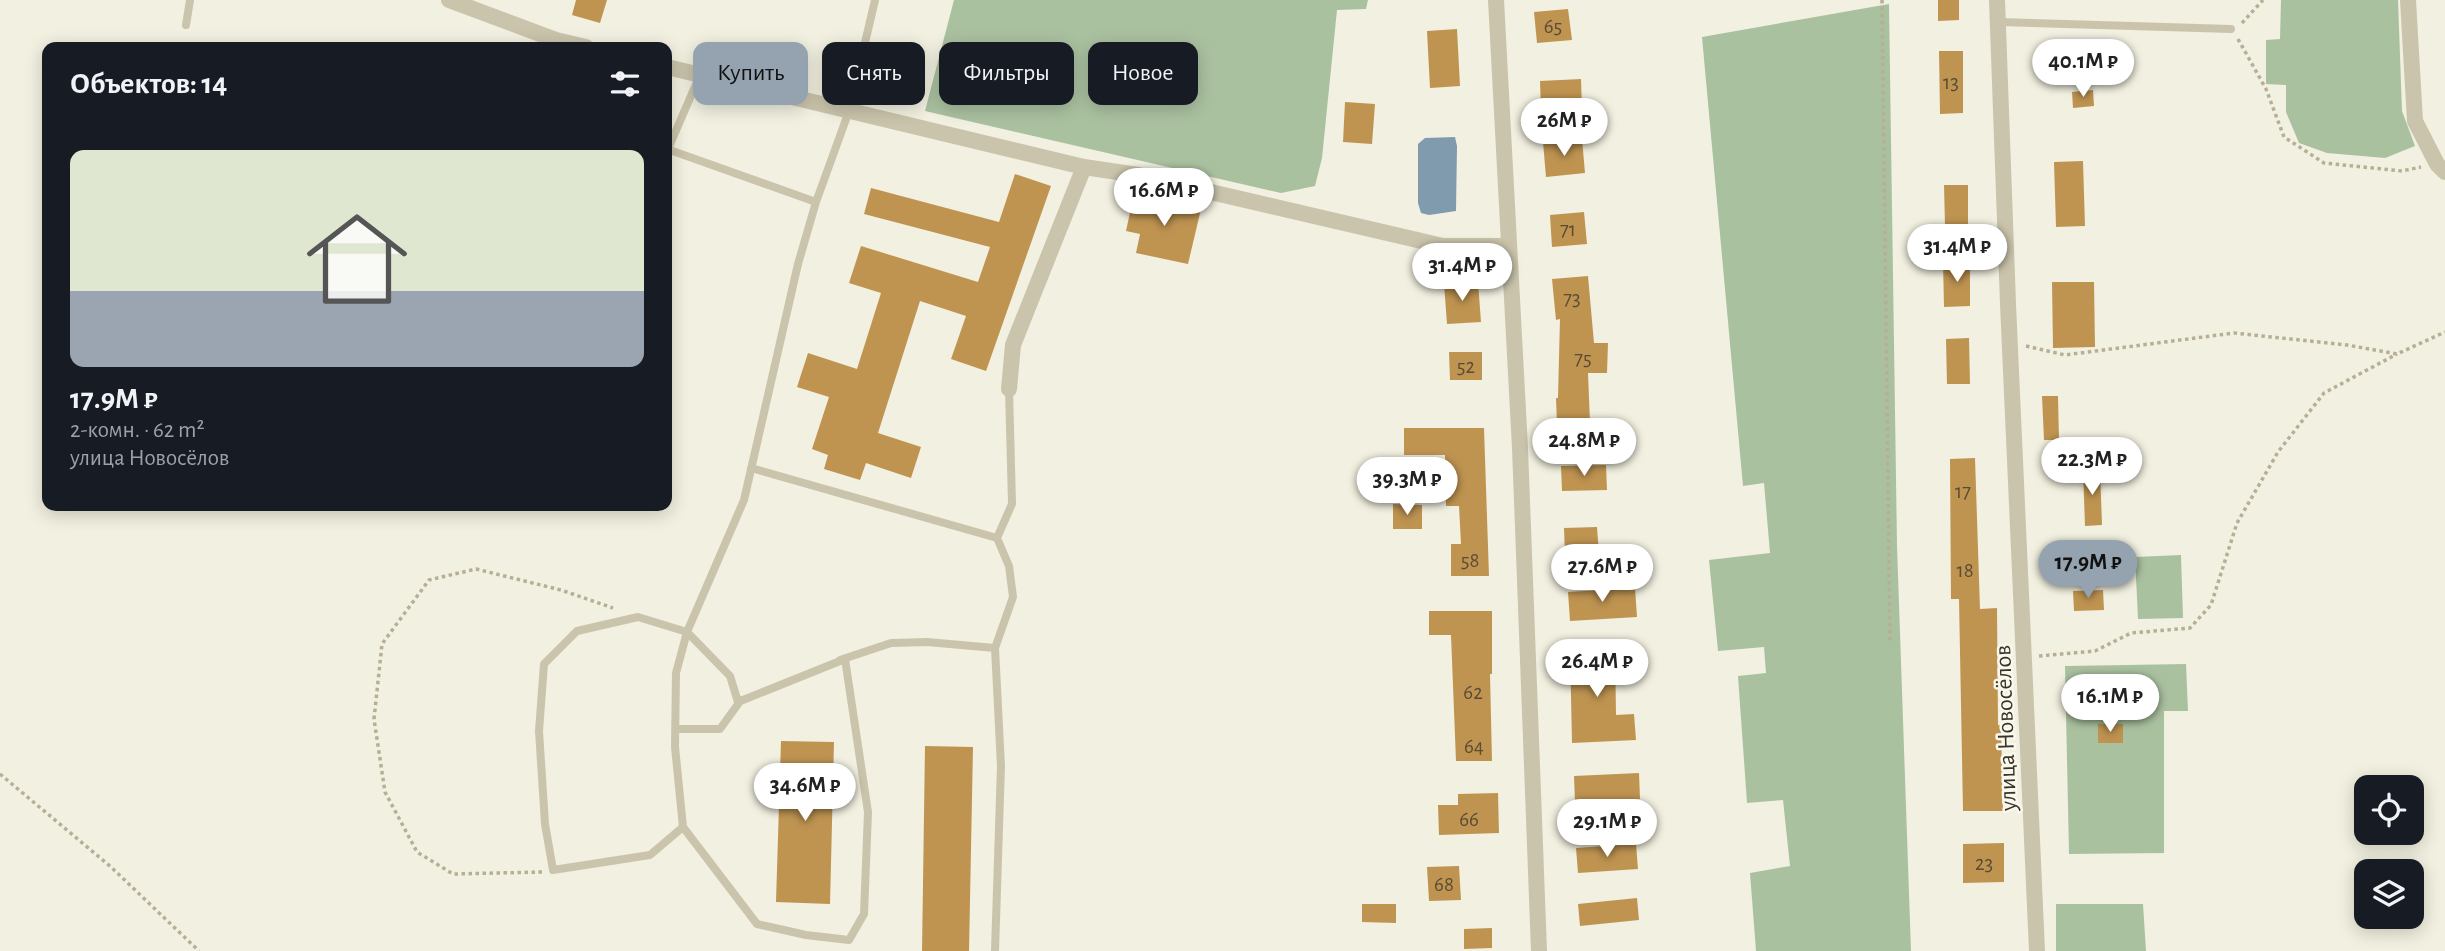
<!DOCTYPE html>
<html lang="ru">
<meta charset="utf-8">
<style>
body{margin:0;font-family:"Alegreya Sans",sans-serif;background:#20242c;color:#f1f3f6;height:100vh;display:flex;flex-direction:column;font-size:26px;white-space:nowrap}
*{box-sizing:border-box;margin:0}
p{font-size:23px;color:#9ea1a6}
.icon{flex:none;width:38px;height:38px;fill:none;stroke:currentColor;stroke-width:2;stroke-linecap:round;stroke-linejoin:round}
.map{position:relative;flex:1;overflow:hidden}
.sheet{position:absolute;left:42px;top:42px;width:630px;height:469px;display:flex;flex-direction:column;background:#171b24;border-radius:14px;box-shadow:0 4px 18px #0003}
.sheet>*{flex:none}
.guide{position:absolute;left:693px;top:42px;width:665px;height:63px;display:flex;gap:14px}
.fabs{position:absolute;left:2354px;top:775px;display:grid;gap:14px}
.fabs a{display:grid;place-items:center;width:70px;height:70px;border-radius:14px;background:#171b24;box-shadow:0 4px 18px #0003;font-size:35px}
.price{position:absolute;translate:-50% -60px;padding:0 16px;border-radius:24px;background:#fff;color:#222;font-size:23px;line-height:46px;filter:drop-shadow(0 2px 4px #0008)}
.price::after{content:'';position:absolute;left:50%;top:42px;width:21px;height:16px;margin-left:-10px;background:inherit;clip-path:polygon(0 0,100% 0,50% 100%)}
.price.selected{background:#94a3af;color:#111}
ul{padding:0;list-style:none}
li{display:grid;align-content:center;gap:14px;height:371px;padding:0 28px}
li span{display:grid;place-items:center;height:217px;border-radius:14px;color:#555}
li>.icon{margin-inline-start:auto}
span .icon{width:126px;height:126px;fill:#fffc;stroke-width:1}
li b{font-size:30px}
h2{display:flex;justify-content:space-between;align-items:center;height:84px;padding:0 28px;font-size:30px}
.chip{padding:0 24px;border-radius:14px;background:#171b24;box-shadow:0 4px 18px #0003;font-size:24px;line-height:63px}
.chip.selected{background:#94a3af;color:#111}
.map>svg:first-child{display:block}
.green{fill:#aac1a0}
.water{fill:#809bae}
.building{fill:#bf9451}
.lines{fill:none;stroke-linecap:round;stroke-linejoin:round}
.path{stroke:#b6af96;stroke-width:3.5;stroke-dasharray:3.5 3.5;stroke-linecap:butt}
.lane{stroke:#cac4ac;stroke-width:8}
.street{stroke:#cac4ac;stroke-width:16}
.labels{text-anchor:middle;stroke-width:5;stroke-linejoin:round;paint-order:stroke}
.number-label{font-size:21px;fill:#5a4c34}
.street-label{font-size:24px;fill:#38342b;stroke:#faf8ed}
</style>
<div class="map">
<svg width="2445" height="951" viewBox="0 0 2445 951">
<rect width="100%" height="100%" fill="#f2f0e0"/>
<path class="green" d="M954,0H1368L1366,9L1337,10L1322,158L1315,186L1281,193L925,111Z
M2281,0H2398L2402,111L2415,146L2385,158L2327,153L2299,143L2286,112V85L2266,84V40L2280,39Z
M1889,4L1897,546L1911,951H1756L1750,873L1790,866L1783,800L1747,803L1738,676L1766,673L1764,647L1718,651L1709,560L1770,553L1764,483L1743,486L1702,37Z
M2181,555L2183,618L2138,619L2135,557Z
M2186,664L2188,711H2164V853L2069,854L2065,666Z
M2056,904H2143L2146,951H2056Z"/>
<path class="water" d="M1455,137L1457,146L1456,211L1429,215L1421,213L1418,203V144L1425,138Z"/>
<path class="building" d="M576,0H607L600,23L572,15Z
M1938,0H1959V20L1938,21Z
M1568,9L1572,40L1537,43L1534,12Z
M1457,29L1460,86L1430,88L1427,31Z
M1939,51H1963V113L1940,114Z
M1581,79L1582,110L1541,112L1540,81Z
M2093,90L2094,106L2073,108L2072,92Z
M1345,102L1375,104L1372,144L1343,142Z
M1582,139L1585,173L1546,177L1543,142Z
M2083,161L2085,226L2056,227L2054,162Z
M1015,174L1051,186L986,371L951,359L966,316L920,301L878,433L921,447L911,478L866,463L860,480L824,469L828,455L812,449L829,397L797,387L808,353L857,369L881,293L849,283L861,246L978,282L990,247L864,214L871,188L999,222Z
M1944,185H1968V226H1945Z
M1134,194L1201,209L1188,264L1136,253L1140,234L1126,231Z
M1584,212L1587,244L1552,247L1550,215Z
M1943,261H1970V306L1944,307Z
M1588,276L1594,343H1608L1607,373H1588L1590,423L1557,425L1556,398H1558L1560,319L1556,320L1552,279Z
M1478,282L1481,322L1447,324L1444,284Z
M2052,282H2094L2095,347L2053,348Z
M1969,338L1970,384H1947L1946,339Z
M1449,352H1482V380H1450Z
M2042,396H2058L2059,440H2044Z
M1404,428H1484L1489,576H1451V544H1461L1459,506H1446L1445,455H1404Z
M1975,458L1980,609L1997,608L1998,725H2001L2003,811H1963L1959,599H1951L1950,459Z
M1606,465L1607,490L1562,491L1561,466Z
M2100,468L2102,525L2085,526L2083,469Z
M1393,504L1422,505V529H1393Z
M1597,527L1599,554L1565,555L1564,528Z
M1635,588L1637,617L1570,621L1568,592Z
M2103,590L2104,610L2074,611L2073,591Z
M1429,611H1492V674H1490L1492,761H1456L1451,635H1429Z
M1615,648L1616,715L1634,714L1636,740L1572,743L1570,649Z
M2098,724H2123V743H2098Z
M781,741L834,742L830,904L776,902Z
M925,746L973,747L969,951H922Z
M1639,773L1640,799L1575,802L1574,776Z
M1498,793L1499,833L1439,835L1438,805H1458V794Z
M2004,843V882L1963,883V844Z
M1636,844L1638,869L1578,873L1576,848Z
M1459,866L1461,900L1429,901L1427,867Z
M1637,898L1639,920L1580,926L1578,904Z
M1362,904H1396V923L1362,922Z
M1492,928V948L1464,949V929Z"/>
<g class="lines">
<path class="path" d="M1882,0L1890,643
M2242,23L2263,0
M2238,39L2266,89L2284,137L2324,163L2402,171L2421,167
M2026,346L2065,355L2234,333L2347,345L2397,354L2445,332
M2039,656L2095,651L2131,633L2190,628L2211,605L2237,523L2278,452L2324,393L2397,354
M0,774L111,867L199,951
M542,872L453,874L417,852L385,792L374,719L382,644L429,580L476,569L561,590L613,608"/>
<path class="lane" d="M1998,22L2231,29
M186,25L190,0
M667,149L816,202
M668,149L700,75
M751,468L997,538
M840,660L891,643L927,642L995,648
M675,729H720L741,700
M683,827L675,747L676,673L687,632L638,617L577,631L544,664L539,731L545,824L553,870L650,855L683,827L757,924L806,935L849,940L864,914L868,812L845,659L738,702L730,676L687,632L744,500L798,264L816,202L849,111L875,0
M995,951L1001,766L995,648L1013,597L1009,566L997,538L1012,504L1009,389"/>
<path class="street" d="M449,0L556,40L586,47
M1496,0L1520,448L1539,951
M1997,0L2008,304L2037,951
M2408,0L2415,121L2437,164L2445,172
M667,67L1084,167L1138,175L1443,246H1508
M1009,389L1013,345L1084,167"/>
</g>
<g class="labels">
<g class="number-label">
<text x="1553" y="33">65</text>
<text x="1951" y="89">13</text>
<text x="1568" y="236">71</text>
<text x="1572" y="305">73</text>
<text x="1583" y="365">75</text>
<text x="1466" y="373">52</text>
<text x="1963" y="498">17</text>
<text x="1470" y="567">58</text>
<text x="1965" y="577">18</text>
<text x="1473" y="699">62</text>
<text x="1474" y="753">64</text>
<text x="1469" y="826">66</text>
<text x="1984" y="870">23</text>
<text x="1444" y="891">68</text>
</g>
<g class="street-label">
<text transform="translate(2005 728) rotate(-92)" y="8">улица Новосёлов</text>
</g>
</g>
</svg>
<div class="fabs">
<a><svg class="icon" aria-label="locate" viewBox="0 0 24 24"><circle cx="12" cy="12" r="6"/><path d="M12 2v4M12 18v4M2 12h4M18 12h4"/></svg></a>
<a><svg class="icon" aria-label="layers" viewBox="0 0 24 24"><path d="M12 4l9 5-9 5-9-5zM3 14l9 5 9-5"/></svg></a>
</div>
<b class="price" style="left:2083px;top:99px">40.1M ₽</b>
<b class="price" style="left:1564px;top:158px">26M ₽</b>
<b class="price" style="left:1164px;top:228px">16.6M ₽</b>
<b class="price" style="left:1957px;top:284px">31.4M ₽</b>
<b class="price" style="left:1462px;top:303px">31.4M ₽</b>
<b class="price" style="left:1584px;top:478px">24.8M ₽</b>
<b class="price" style="left:2092px;top:497px">22.3M ₽</b>
<b class="price" style="left:1407px;top:517px">39.3M ₽</b>
<b class="price selected" style="left:2088px;top:600px">17.9M ₽</b>
<b class="price" style="left:1602px;top:604px">27.6M ₽</b>
<b class="price" style="left:1597px;top:699px">26.4M ₽</b>
<b class="price" style="left:2110px;top:734px">16.1M ₽</b>
<b class="price" style="left:805px;top:823px">34.6M ₽</b>
<b class="price" style="left:1607px;top:859px">29.1M ₽</b>
<div class="guide">
<a class="chip selected">Купить</a>
<a class="chip">Снять</a>
<a class="chip">Фильтры</a>
<a class="chip">Новое</a>
</div>
<section class="sheet">
<h2>Объектов: 14<svg class="icon" aria-label="filters" viewBox="0 0 24 24"><path d="M4 7h16M4 17h16"/><circle cx="9" cy="7" r="2"/><circle cx="15" cy="17" r="2"/></svg></h2>
<ul>
<li><span style="background:linear-gradient(#dfe7d0 65%,#9aa5b1 0)"><svg class="icon" aria-label="home" viewBox="0 0 24 24"><path d="M3 11l9-7 9 7M6 9v11h12V9"/></svg></span><div><b>17.9M ₽</b><p>2-комн. · 62 m²</p><p>улица Новосёлов</p></div></li>
</ul>
</section>
</div>
